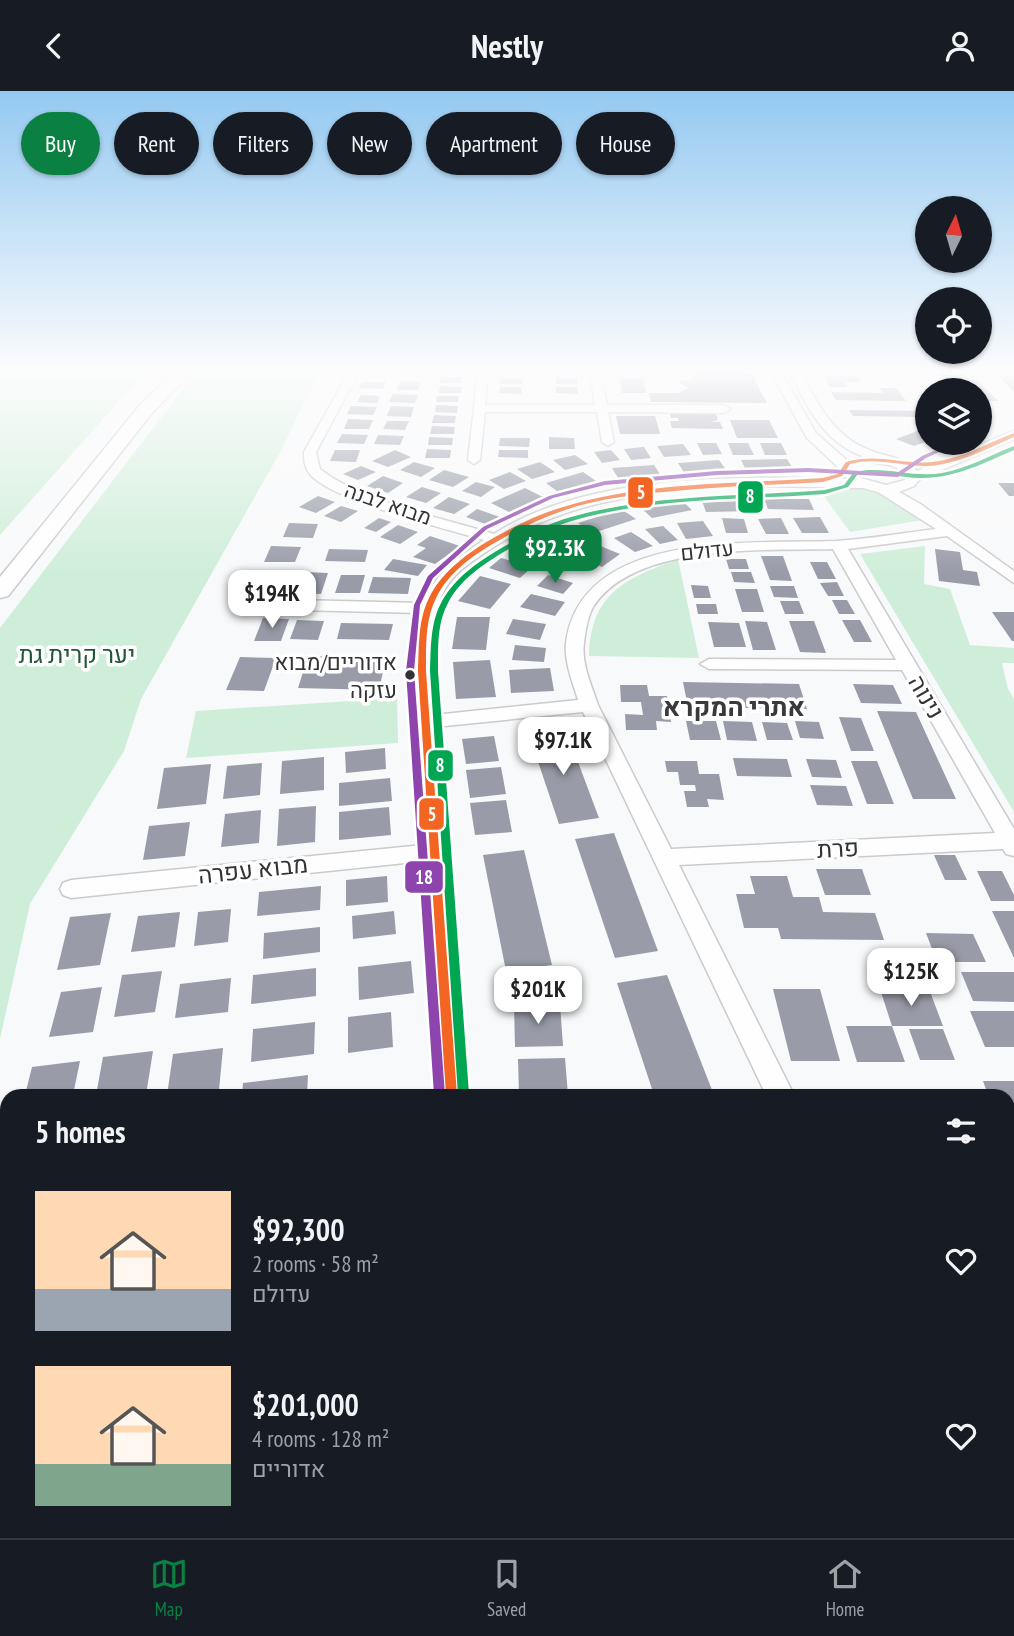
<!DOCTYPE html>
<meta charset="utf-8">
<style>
body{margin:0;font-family:"PT Sans Narrow",Heebo,sans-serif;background:#20242c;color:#f1f3f6;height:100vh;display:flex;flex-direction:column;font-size:26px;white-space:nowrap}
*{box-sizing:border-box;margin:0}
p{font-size:23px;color:#9ea1a6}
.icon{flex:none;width:38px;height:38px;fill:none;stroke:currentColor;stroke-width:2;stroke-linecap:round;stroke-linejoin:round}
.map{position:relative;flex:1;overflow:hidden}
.details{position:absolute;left:0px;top:998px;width:1015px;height:450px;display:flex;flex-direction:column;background:#171b24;border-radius:21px 21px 0 0;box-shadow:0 2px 5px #0004}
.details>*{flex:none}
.guide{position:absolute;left:21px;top:21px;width:973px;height:63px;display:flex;gap:14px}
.needle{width:46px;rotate:5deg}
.tools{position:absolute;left:915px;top:105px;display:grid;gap:14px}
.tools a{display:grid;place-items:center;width:77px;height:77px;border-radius:50%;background:#171b24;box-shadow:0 2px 5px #0004;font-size:35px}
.price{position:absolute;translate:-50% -60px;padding:0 16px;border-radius:14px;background:#fff;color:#222;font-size:23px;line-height:46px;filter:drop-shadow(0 2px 4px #0008)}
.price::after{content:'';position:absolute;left:50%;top:42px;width:21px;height:16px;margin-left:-10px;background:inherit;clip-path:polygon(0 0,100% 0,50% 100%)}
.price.selected{background:#0b8043;color:#fff}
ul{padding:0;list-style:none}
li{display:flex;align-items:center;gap:21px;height:175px;padding:0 35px}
li span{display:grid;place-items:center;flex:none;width:196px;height:140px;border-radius:0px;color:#555}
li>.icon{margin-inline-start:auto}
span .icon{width:84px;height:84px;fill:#fffc;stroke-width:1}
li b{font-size:30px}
h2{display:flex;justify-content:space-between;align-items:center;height:84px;padding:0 35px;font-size:30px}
.chip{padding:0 24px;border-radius:32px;background:#171b24;box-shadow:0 2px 5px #0004;font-size:24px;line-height:63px}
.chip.selected{background:#0b8043;color:#fff}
header{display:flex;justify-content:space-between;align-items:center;height:91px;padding:0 35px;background:#171b24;font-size:32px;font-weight:600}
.menu{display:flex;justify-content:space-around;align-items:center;height:98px;border-top:2px solid #363941;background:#171b24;font-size:19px;color:#9ea1a6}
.menu a{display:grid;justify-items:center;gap:4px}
.menu .selected{color:#0b8043}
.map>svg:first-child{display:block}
.green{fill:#cfeed9}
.building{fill:#999ca8}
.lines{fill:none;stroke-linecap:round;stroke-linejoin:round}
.minor-casing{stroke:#cbcbcc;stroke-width:3}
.highway-casing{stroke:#cbcbcc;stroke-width:3}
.minor{fill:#fefefe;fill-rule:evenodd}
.highway{fill:#fefefe;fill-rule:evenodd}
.bus-1-casing{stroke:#fff;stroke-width:5}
.bus-2-casing{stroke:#fff;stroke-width:5}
.bus-3-casing{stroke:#fff;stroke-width:5}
.bus-1{fill:#f26522;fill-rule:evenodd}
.bus-2{fill:#00a651;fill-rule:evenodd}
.bus-3{fill:#8e44ad;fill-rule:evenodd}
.bus-dot{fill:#323334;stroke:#fff;stroke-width:2.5}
.labels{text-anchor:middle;stroke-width:7;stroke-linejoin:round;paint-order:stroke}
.far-street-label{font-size:21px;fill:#323334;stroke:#fff}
.bus-label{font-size:22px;fill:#323334;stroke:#fff;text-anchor:end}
.park-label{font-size:24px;fill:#215736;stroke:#fff}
.street-label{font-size:24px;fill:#323334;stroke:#fff}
.neighbourhood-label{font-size:26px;font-weight:bold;fill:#393a3c;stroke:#fff}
.line-badge{stroke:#fff;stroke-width:2.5}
.badge-label{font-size:19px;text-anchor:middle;font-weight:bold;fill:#fff}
</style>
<header><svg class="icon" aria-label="back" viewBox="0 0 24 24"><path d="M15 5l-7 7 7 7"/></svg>Nestly<svg class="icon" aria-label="person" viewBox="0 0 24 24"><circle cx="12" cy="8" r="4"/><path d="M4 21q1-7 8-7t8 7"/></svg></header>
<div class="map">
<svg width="1014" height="1447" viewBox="0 0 1014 1447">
<rect width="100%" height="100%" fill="#f8f9fa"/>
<path class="green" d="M0,281H145L0,444Z
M196,281H319L280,361L141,608L124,660L30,813L0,948V537Z
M857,396L891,404L923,429L850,441L818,397Z
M925,455L924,493L950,498L970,554L1014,557V572H1002L1008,598L1014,608V721L860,463Z
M678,468L699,567L589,565C591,502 625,488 678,468Z
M397,607L398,652L186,667L196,620Z"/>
<path class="building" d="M691,282H751L767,312L651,311L649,302H678L688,297L678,290L693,289Z
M939,283H972L998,310H980V299H969L960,290H945Z
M822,284H856L861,291H845L848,296H830Z
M998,284H1014V301Z
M441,286H462L461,292H440Z
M501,287H522V293H500Z
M556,287H577V293H556Z
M620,287H643L646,302H622Z
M400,290L421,291L418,299H397Z
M362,291H386L383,298L359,297Z
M440,295L462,296L461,302H439Z
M500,296H521V303L499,302Z
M556,296H577L578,303L556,302Z
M879,297H896L906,310L836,309L831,301L883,302Z
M393,303L418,304L415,312L389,311Z
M361,304L380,305L377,312L357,311Z
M437,305H459L458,311H436Z
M436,314L458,315L457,322L435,321Z
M351,315L377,316L373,324L347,323Z
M391,315L414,316L411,326L387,325Z
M849,319L928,320V326L853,325Z
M670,323H716L718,329L711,331H720L723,338L672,337L670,330H679L678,327H671Z
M434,324L456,325L455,332H432Z
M616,325H655L660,343H620Z
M348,328L373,329L369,338H344Z
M730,329H769L778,347H737Z
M387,330H409L405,339L383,338Z
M432,335L455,336L454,343H430Z
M928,336V350L914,355L896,348Z
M342,343L368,344L364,353L337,352Z
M378,344L404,345L400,354L374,353Z
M429,346L453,347L452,354H428Z
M549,346L574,347L575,358H549Z
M500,347H530L529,356L499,355Z
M697,352H716L722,363L703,364Z
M728,352H748L754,364H733Z
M760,352H781L787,364H765Z
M683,353L691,364L664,366L657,355Z
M644,356L651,367L631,369L624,358Z
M427,358L451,359L450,367H425Z
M335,359H360L356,371L330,370Z
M395,359L411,366L388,376L372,370Z
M499,359H528V367L498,366Z
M611,359L620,369L602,372L594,361Z
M575,364L588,373L565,379L553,369Z
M787,368L793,378L746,379L741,369Z
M719,369L727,380L685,383L678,372Z
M414,371L435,377L421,386L400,379Z
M540,371L555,381L532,388L517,378Z
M654,374L662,386L620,390L612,377Z
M361,375L376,381L358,389L343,383Z
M444,379L469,386L453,396L429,389Z
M510,381L526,390L504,398L489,389Z
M583,381L599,392L561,403L546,392Z
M383,385L403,392L388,402L367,395Z
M476,391L495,396L481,406L462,400Z
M998,392H1014V405H1009Z
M422,396L441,402L426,412L406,406Z
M525,397L543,406L509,421L491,412Z
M318,405L335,411L316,422L299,416Z
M449,406L470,413L454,423L433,417Z
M764,408H809L814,419L768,418Z
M681,409L692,419L652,427L641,417Z
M702,410H749L754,420L706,421Z
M341,415L358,420L341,431L324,425Z
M477,418L500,426L488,434L466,426Z
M621,418L636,428L593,442L578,432Z
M820,426L829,442H802L793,427Z
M379,427L391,431L376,441L364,437Z
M722,427L744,428L748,442H726Z
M781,427L789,443H766L758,428Z
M703,430L713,445L686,448L677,432Z
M289,432L318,433L313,447L283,446Z
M398,434L418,441L400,453L380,446Z
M566,435L584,443L553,462L535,453Z
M663,435L678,449L660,453L645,438Z
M631,441L653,455L635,461L614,447Z
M430,445L460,455L435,473L413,466L426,457L417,454Z
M593,452L620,463L602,476L575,464Z
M271,455L301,456L295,471H264Z
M329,458L368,459L365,471L325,470Z
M935,458L960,461L963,479L977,481L980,495L939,490Z
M761,465H783L792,490L770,489Z
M501,467L532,476L520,487L489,477Z
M393,468L427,474L418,485L384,479Z
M726,468H746L749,478H729Z
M810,471H827L836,488H818Z
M264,480H290L283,500L255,499Z
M305,481L328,482L321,503L297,502Z
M731,481H751L755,492L734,491Z
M341,484H365L360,502H335Z
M548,484L573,492L563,503L537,495Z
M480,485L511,493L490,518L458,510Z
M373,486L411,487L408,503L368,502Z
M837,491L844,505H828L820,492Z
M691,494L708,495L711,507H694Z
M770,495H794L798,507L774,506Z
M735,498H757L764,521H742Z
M531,503L565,511L555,525L520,516Z
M832,509H847L855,523H839Z
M780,510H799L804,523H785Z
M696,513H716L718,523H698Z
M992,521H1014V550H1012Z
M457,526H490L486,559L452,558Z
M263,527L289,528L281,550H254Z
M513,528L546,533L540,549L506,543Z
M297,529L324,530L318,549L290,548Z
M842,529H860L872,551H854Z
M745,530L767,531L776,559H753Z
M789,530H814L826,562L800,561Z
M708,531L739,532L746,556H714Z
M341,532L393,533L389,549L337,548Z
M515,554L546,557L544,571L512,569Z
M308,565L386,567L379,599L298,597Z
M240,566L276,567L264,600L226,599Z
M490,569L496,606L456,608L453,571Z
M550,577L554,600L511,602L509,579Z
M683,591L799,593L807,618L688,616Z
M853,593L893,594L902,613L861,612Z
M620,594H647L649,605H667L671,631L656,630L657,639H626L625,623L643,624L641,611H621Z
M877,620L916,621L956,708H913Z
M839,626L861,627L874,660H851Z
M686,630H716L721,649H690Z
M723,630L752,631L757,650L727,649Z
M795,630L819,631L824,648L800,647Z
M762,631L787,632L793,649H767Z
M566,639L599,727L559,733L529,644Z
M494,645L499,670L466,673L462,648Z
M385,657L386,678L346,682L345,661Z
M324,666V699L280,703L282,670Z
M733,667L787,668L792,686L737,685Z
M806,668L836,669L842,687L812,686Z
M665,670H697L699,683H719L724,709L707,708L709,716H687L684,700H696L695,694H680L678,681H667Z
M851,670H877L894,713H867Z
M262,672L260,704L223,708L227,675Z
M211,673L206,713L157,718L164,677Z
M501,676L506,703L470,707L466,679Z
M390,687L392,710L339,715V692Z
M810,694L846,695L853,715L817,714Z
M506,709L512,741L475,744L470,712Z
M316,715L315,751L277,755L279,718Z
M389,716L391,744L339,749V721Z
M261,719L259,752L221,756L225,723Z
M190,731L185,765L143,769L149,735Z
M614,742L658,860L615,867L575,748Z
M524,759L552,874L506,880L483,764Z
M934,764H955L967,789H945Z
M816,778H862L871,804H825Z
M977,780H1002L1014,804V810H991Z
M387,785L388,811L346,815V789Z
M750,785H787L793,806H819L823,821L875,822L884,849L781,848L778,837H744L736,803H755Z
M321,795L320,819L257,825L259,801Z
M231,818L228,851L194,855L198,821Z
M394,820L396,843L353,848L352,825Z
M992,820H1014V867Z
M180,821L175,856L131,861L138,825Z
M111,822L100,874L57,879L70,826Z
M320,836V861L263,868L264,842Z
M926,842L973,843L986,871H937Z
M411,870L414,902L359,909L358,876Z
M316,877V905L251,913L253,884Z
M162,880L155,921L114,926L122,884Z
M961,881H1014V911L973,910Z
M667,884L714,1004H654L617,892Z
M231,887L228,921L175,927L180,893Z
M102,896L93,941L49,946L61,901Z
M773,898H820L840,970H791Z
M880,898H929L943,935H892Z
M560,913L563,955L515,956L514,914Z
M970,920H1014V956H985Z
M391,921L393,956L348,962V926Z
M315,931L314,963L251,971L253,938Z
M846,935H892L905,971H857Z
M909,938H943L955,969H920Z
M223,957L219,999L167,1004L173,963Z
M153,960L146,1004H96L103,966Z
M565,967L568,1004H519L518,968Z
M80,970L73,1004H25L32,976Z
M308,984L307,1004H242L243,992Z
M983,990H1014V1032H1008V1004H988Z
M1014,1062V1178L1011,1179L1008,1174V1063Z
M6,1070L7,1114L0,1115V1094Z
M1014,1208V1253L1008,1255V1210Z
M1,1287H7V1353L0,1352Z
M0,1412H7V1436L3,1447H0Z
M57,1440H121L119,1447H54Z
M149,1440H236L234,1447H147Z
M289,1440H367L366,1447H288Z
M537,1440H603L604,1447H537Z
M827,1440H894L897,1447H830Z"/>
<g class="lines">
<defs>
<path id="minor" d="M349,281H359L316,361L320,378C362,411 442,427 494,443C588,382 739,385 848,388L854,385L886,394L905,389L907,386C895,371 880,373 862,370V365C824,351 806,315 790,281H800C818,312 832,344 867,358C884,366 904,365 917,380L1014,340V348L919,389L914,395L899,401L919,412L1014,480V492L947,445L848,458L1014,738V765L1006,763L1003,758L679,774L794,1004H766L583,621L435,636L465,1004H437L424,770L71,807L63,804L60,798L63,792L71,789L423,754L413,580L420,522L250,518L242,513L250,508L423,512C435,483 458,466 484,449C447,438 329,409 309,382C304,375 304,368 304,361ZM766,395L863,397L878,401L936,438C903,442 869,448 836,450C752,453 581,438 566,552C564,571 573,592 578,609L434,624C431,583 425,536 445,498C454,481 474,469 489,459C572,404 669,398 766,395ZM833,458L896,569L709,568L700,573L709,578L902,579L995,742L671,758L598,614C592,595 581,573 584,552C585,542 588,525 593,516C635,451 765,460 833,458Z
M478,281H488L485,314H595L590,281H600L607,314H724L730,318L724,322L608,321L614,351L608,355L602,351L597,321H485L480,369L474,373L468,369Z
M771,281H781L816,342L850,372V378H840L807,347Z
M7,1140V1171L0,1173V1142Z
M423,1440H461L460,1447H422Z
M968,1440H1006L1008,1447H970Z"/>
<path id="highway" d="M175,281H192L152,322L8,505L0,507V486L140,314Z"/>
</defs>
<use href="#minor" class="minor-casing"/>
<use href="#highway" class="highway-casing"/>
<use href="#minor" class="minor"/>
<use href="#highway" class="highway"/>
<defs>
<path id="bus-1" d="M1014,342V346C986,358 957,374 926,375C900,375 876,366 850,373L842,385L823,391C774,394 724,395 675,400C638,403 600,407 565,419C541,427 519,438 498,450C474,463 448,482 436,507C425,529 426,556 426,580L457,1004H446L418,580C419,556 418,529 429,507C442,480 470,460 495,446C517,434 539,423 563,416C647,390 737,393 823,387L838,383L846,371C879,362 901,374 932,371C962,368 987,352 1014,342Z"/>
<path id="bus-2" d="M1014,355V359C984,372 953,388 919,387C898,386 879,380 858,383L848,396L825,403C742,409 656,406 575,429C551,436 529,447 507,459C485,472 460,488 448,512C437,532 438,557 438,580L469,1003L468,1004H458L430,580C431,558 430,533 441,512C454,487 479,470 503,456C525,444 547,433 571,426C653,403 740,406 825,399L844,394L854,381C883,374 912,387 942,382C967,378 990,364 1014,355Z"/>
<path id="bus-3" d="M952,352H959L926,367L898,386L808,381L717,384L605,394L553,407L487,438L433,487L420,514L414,580L445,1004H434L406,580L414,514L428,485L483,436L549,405L605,390L717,380L808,377L897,382L922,365Z"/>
</defs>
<use href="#bus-1" class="bus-1-casing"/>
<use href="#bus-2" class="bus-2-casing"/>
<use href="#bus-3" class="bus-3-casing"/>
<use href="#bus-1" class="bus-1"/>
<use href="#bus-2" class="bus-2"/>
<use href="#bus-3" class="bus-3"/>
</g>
<linearGradient id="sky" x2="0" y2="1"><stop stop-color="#94c9f1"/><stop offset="0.58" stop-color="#fcfcfd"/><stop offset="1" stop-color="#fcfcfd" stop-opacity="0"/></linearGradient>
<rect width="1014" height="483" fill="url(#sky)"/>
<circle class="bus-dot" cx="410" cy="584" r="6"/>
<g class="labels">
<g class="far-street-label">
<text transform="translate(388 413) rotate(19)" y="7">מבוא לבנה</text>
<text transform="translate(707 460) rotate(-6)" y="7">עדולם</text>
</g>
<g class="bus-label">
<text x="397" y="579">אדוריים/מבוא<tspan x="397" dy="28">עזקה</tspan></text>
</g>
<g class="park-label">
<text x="77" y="572">יער קרית גת</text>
</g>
<g class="street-label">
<text transform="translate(926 606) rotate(60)" y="8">נינוה</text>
<text transform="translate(838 758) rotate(-3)" y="8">פרת</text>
<text transform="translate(253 779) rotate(-6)" y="8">מבוא עפרה</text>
</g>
<g class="neighbourhood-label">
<text x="734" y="625">אתרי המקרא</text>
</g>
</g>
<g class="line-badge">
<rect x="627" y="385" width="27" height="33" rx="7" fill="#f26522"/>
<rect x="737" y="389" width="27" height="34" rx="7" fill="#00a651"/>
<rect x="427" y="658" width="27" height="33" rx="7" fill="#00a651"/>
<rect x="418" y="706" width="27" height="34" rx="7" fill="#f26522"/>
<rect x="404" y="769" width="40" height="34" rx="7" fill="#8e44ad"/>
</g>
<g class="badge-label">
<text x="641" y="408">5</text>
<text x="750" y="412">8</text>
<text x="440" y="681">8</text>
<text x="432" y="730">5</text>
<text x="424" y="793">18</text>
</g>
</svg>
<div class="tools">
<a><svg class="needle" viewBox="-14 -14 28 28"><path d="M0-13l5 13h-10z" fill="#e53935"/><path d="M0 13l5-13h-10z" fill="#9ea1a6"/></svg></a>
<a><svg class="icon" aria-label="locate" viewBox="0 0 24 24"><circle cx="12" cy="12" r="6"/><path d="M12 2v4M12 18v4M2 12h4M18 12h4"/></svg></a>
<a><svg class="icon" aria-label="layers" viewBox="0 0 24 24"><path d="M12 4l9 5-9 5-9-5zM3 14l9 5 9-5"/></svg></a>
</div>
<b class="price selected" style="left:555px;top:494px">$92.3K</b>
<b class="price" style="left:272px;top:539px">$194K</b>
<b class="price" style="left:563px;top:686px">$97.1K</b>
<b class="price" style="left:911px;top:917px">$125K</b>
<b class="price" style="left:538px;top:935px">$201K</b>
<div class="guide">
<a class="chip selected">Buy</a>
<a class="chip">Rent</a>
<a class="chip">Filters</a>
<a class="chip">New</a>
<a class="chip">Apartment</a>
<a class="chip">House</a>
</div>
<section class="details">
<h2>5 homes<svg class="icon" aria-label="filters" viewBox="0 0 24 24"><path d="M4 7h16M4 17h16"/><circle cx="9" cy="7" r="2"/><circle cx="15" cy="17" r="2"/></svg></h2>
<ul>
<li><span style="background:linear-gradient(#ffd9b3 70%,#9aa5b1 0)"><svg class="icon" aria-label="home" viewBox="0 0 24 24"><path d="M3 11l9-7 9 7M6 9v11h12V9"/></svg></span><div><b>$92,300</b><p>2 rooms · 58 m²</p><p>עדולם</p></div><svg class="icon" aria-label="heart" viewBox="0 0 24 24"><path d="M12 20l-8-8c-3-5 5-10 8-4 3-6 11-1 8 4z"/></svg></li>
<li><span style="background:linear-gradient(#ffd9b3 70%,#7fa58c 0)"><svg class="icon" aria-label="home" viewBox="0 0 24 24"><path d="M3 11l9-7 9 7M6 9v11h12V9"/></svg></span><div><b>$201,000</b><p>4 rooms · 128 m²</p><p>אדוריים</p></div><svg class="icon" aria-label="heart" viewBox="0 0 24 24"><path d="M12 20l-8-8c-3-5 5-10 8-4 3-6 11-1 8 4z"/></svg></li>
</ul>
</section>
</div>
<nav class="menu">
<a class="selected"><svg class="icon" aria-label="map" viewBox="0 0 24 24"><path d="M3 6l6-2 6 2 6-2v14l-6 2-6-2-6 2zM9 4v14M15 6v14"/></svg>Map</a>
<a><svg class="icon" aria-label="saved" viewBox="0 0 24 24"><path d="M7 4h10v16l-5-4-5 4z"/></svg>Saved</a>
<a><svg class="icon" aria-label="home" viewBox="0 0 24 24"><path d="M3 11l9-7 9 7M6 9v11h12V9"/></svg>Home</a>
</nav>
